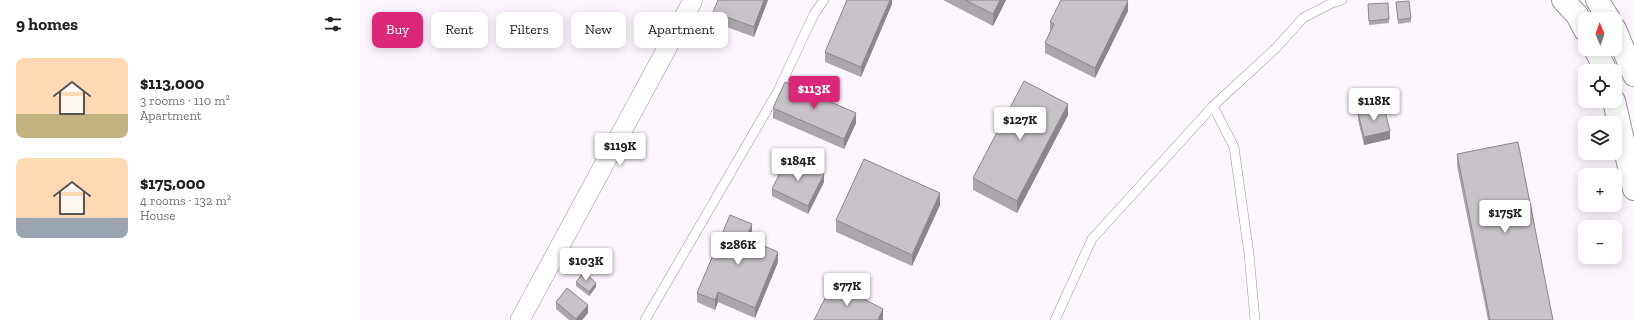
<!DOCTYPE html>
<meta charset="utf-8">
<style>
body{margin:0;font-family:"Zilla Slab",serif;background:#f2f2f2;color:#202124;height:100vh;display:flex;flex-direction:column;font-size:15px;white-space:nowrap}
*{box-sizing:border-box;margin:0}
p{font-size:13px;color:#757577}
.icon{flex:none;width:22px;height:22px;fill:none;stroke:currentColor;stroke-width:2;stroke-linecap:round;stroke-linejoin:round}
.map{position:relative;flex:1;overflow:hidden}
.panel{display:flex;flex-direction:column;background:#fff;width:360px}
.panel>*{flex:none}
.hud{position:absolute;left:12px;top:12px;width:380px;height:36px;display:flex;gap:8px}
.needle{width:26px;rotate:358deg}
.controls{position:absolute;left:1218px;top:12px;display:grid;gap:8px}
.controls a{display:grid;place-items:center;width:44px;height:44px;border-radius:8px;background:#fff;box-shadow:0 2px 10px #0003;font-size:20px}
.price{position:absolute;translate:-50% -34px;padding:0 9px;border-radius:4px;background:#fff;color:#222;font-size:13px;line-height:26px;filter:drop-shadow(0 1px 2px #0008)}
.price::after{content:'';position:absolute;left:50%;top:24px;width:12px;height:9px;margin-left:-6px;background:inherit;clip-path:polygon(0 0,100% 0,50% 100%)}
.price.current{background:#db2777;color:#fff}
ul{padding:0;list-style:none}
li{display:flex;align-items:center;gap:12px;height:100px;padding:0 16px}
li span{display:grid;place-items:center;flex:none;width:112px;height:80px;border-radius:8px;color:#555}
li>.icon{margin-inline-start:auto}
span .icon{width:48px;height:48px;fill:#fffc;stroke-width:1}
li b{font-size:17px}
h2{display:flex;justify-content:space-between;align-items:center;height:48px;padding:0 16px;font-size:17px}
.pill{padding:0 14px;border-radius:8px;background:#fff;box-shadow:0 2px 10px #0003;font-size:14px;line-height:36px}
.pill.current{background:#db2777;color:#fff}
main{display:flex;flex:1;min-height:0}
.map>svg:first-child{display:block}
.lines{fill:none;stroke-linecap:round;stroke-linejoin:round}
.service-casing{stroke:#9a959c;stroke-width:10}
.minor-casing{stroke:#9a959c;stroke-width:20}
.secondary-casing{stroke:#9a959c;stroke-width:24}
.service{stroke:#fff;stroke-width:9}
.minor{stroke:#fff;stroke-width:19}
.secondary{stroke:#fff;stroke-width:22}
.wall{fill:#aba6ac}
.shaded-wall{fill:#8b878c}
.building{fill:#c7c1c8;stroke:#8b878c}
</style>
<main>
<section class="panel">
<h2>9 homes<svg class="icon" aria-label="filters" viewBox="0 0 24 24"><path d="M4 7h16M4 17h16"/><circle cx="9" cy="7" r="2"/><circle cx="15" cy="17" r="2"/></svg></h2>
<ul>
<li><span style="background:linear-gradient(#ffd9b3 70%,#c2b280 0)"><svg class="icon" aria-label="home" viewBox="0 0 24 24"><path d="M3 11l9-7 9 7M6 9v11h12V9"/></svg></span><div><b>$113,000</b><p>3 rooms · 110 m²</p><p>Apartment</p></div></li>
<li><span style="background:linear-gradient(#ffd9b3 75%,#9aa5b1 0)"><svg class="icon" aria-label="home" viewBox="0 0 24 24"><path d="M3 11l9-7 9 7M6 9v11h12V9"/></svg></span><div><b>$175,000</b><p>4 rooms · 132 m²</p><p>House</p></div></li>
</ul>
</section>
<div class="map">
<svg width="1274" height="320" viewBox="0 0 1274 320">
<rect width="100%" height="100%" fill="#fdf6fe"/>
<g class="lines">
<defs>
<path id="service" d="M853,106L874,147L889,254L895,320
M285,320L418,91L454,14L464,0
M695,320L732,239L853,106L916,48L943,18L972,3L982,0"/>
<path id="minor" d="M160,320L333,0"/>
<path id="secondary" d="M1203,0L1217,15L1225,30
M1237,0L1249,19
M1255,29L1274,75
M1235,49L1246,71
M1254,101L1274,189"/>
</defs>
<use href="#service" class="service-casing"/>
<use href="#minor" class="minor-casing"/>
<use href="#secondary" class="secondary-casing"/>
<use href="#service" class="service"/>
<use href="#minor" class="minor"/>
<use href="#secondary" class="secondary"/>
</g>
<path class="wall" d="M408,0L394,37L353,22V12Z
M532,0V4L501,77L465,62V52Z
M583,0H646L633,26Z
M1036,2L1051,18V22L1038,24Z
M1008,8L1029,19V23L1009,25Z
M768,11L735,78L685,53V43L690,32V22Z
M413,108L496,123L484,149L413,118Z
M998,113L1030,139L1004,145L998,120Z
M708,115L657,213L613,190V178Z
M1097,154L1193,320H1128L1097,166Z
M464,182L448,214L412,196V189Z
M580,205L552,266L476,232V220Z
M392,234L390,239L418,262L395,318L358,302L355,310L337,302V293Z
M216,282L236,287L229,296L216,286Z
M196,302L228,313L222,320H209L196,309Z"/>
<path class="shaded-wall" d="M404,0H408L394,37V27Z
M530,0H532V4L501,77V67Z
M640,0H646L633,26V14Z
M768,1V11L735,78V68Z
M708,104V115L657,213V201Z
M496,113V123L484,149V139Z
M1030,131V139L1004,145V137Z
M464,174V182L448,214V206Z
M580,193V205L552,266V255Z
M392,224V234L386,248V238Z
M418,252V262L395,318V308Z
M236,283V287L229,296V292Z
M358,292V302L355,310V300Z
M228,305V313L222,320H216V319Z
M523,309V320H518Z"/>
<path class="building" d="M358,0H404L394,27L353,12Z
M487,0H530L501,67L465,52Z
M605,0H640L633,14Z
M701,0H766L768,1L735,68L685,43L694,24L690,22Z
M1049,1L1051,18L1038,20L1036,2Z
M1028,3L1029,19L1009,21L1008,4Z
M664,81L708,104L657,201L613,178Z
M425,82L496,113L484,139L413,108Z
M1024,107L1030,131L1004,137L998,113Z
M1158,142L1193,320H1130L1097,154Z
M428,157L464,174L448,206L412,189Z
M504,159L580,193L552,255L476,220Z
M370,215L392,224L386,238L418,252L395,308L358,292L355,300L337,293Z
M224,272L236,283L229,292L216,282Z
M473,283L523,309L518,320H454Z
M207,288L228,305L216,319L196,302Z"/>
</svg>
<div class="controls">
<a><svg class="needle" viewBox="-14 -14 28 28"><path d="M0-13l5 13h-10z" fill="#e53935"/><path d="M0 13l5-13h-10z" fill="#757577"/></svg></a>
<a><svg class="icon" aria-label="locate" viewBox="0 0 24 24"><circle cx="12" cy="12" r="6"/><path d="M12 2v4M12 18v4M2 12h4M18 12h4"/></svg></a>
<a><svg class="icon" aria-label="layers" viewBox="0 0 24 24"><path d="M12 4l9 5-9 5-9-5zM3 14l9 5 9-5"/></svg></a>
<a>+</a>
<a>−</a>
</div>
<b class="price current" style="left:454px;top:110px">$113K</b>
<b class="price" style="left:1014px;top:122px">$118K</b>
<b class="price" style="left:660px;top:141px">$127K</b>
<b class="price" style="left:260px;top:167px">$119K</b>
<b class="price" style="left:438px;top:182px">$184K</b>
<b class="price" style="left:1145px;top:234px">$175K</b>
<b class="price" style="left:378px;top:266px">$286K</b>
<b class="price" style="left:226px;top:282px">$103K</b>
<b class="price" style="left:487px;top:307px">$77K</b>
<div class="hud">
<a class="pill current">Buy</a>
<a class="pill">Rent</a>
<a class="pill">Filters</a>
<a class="pill">New</a>
<a class="pill">Apartment</a>
</div>
</div>
</main>
